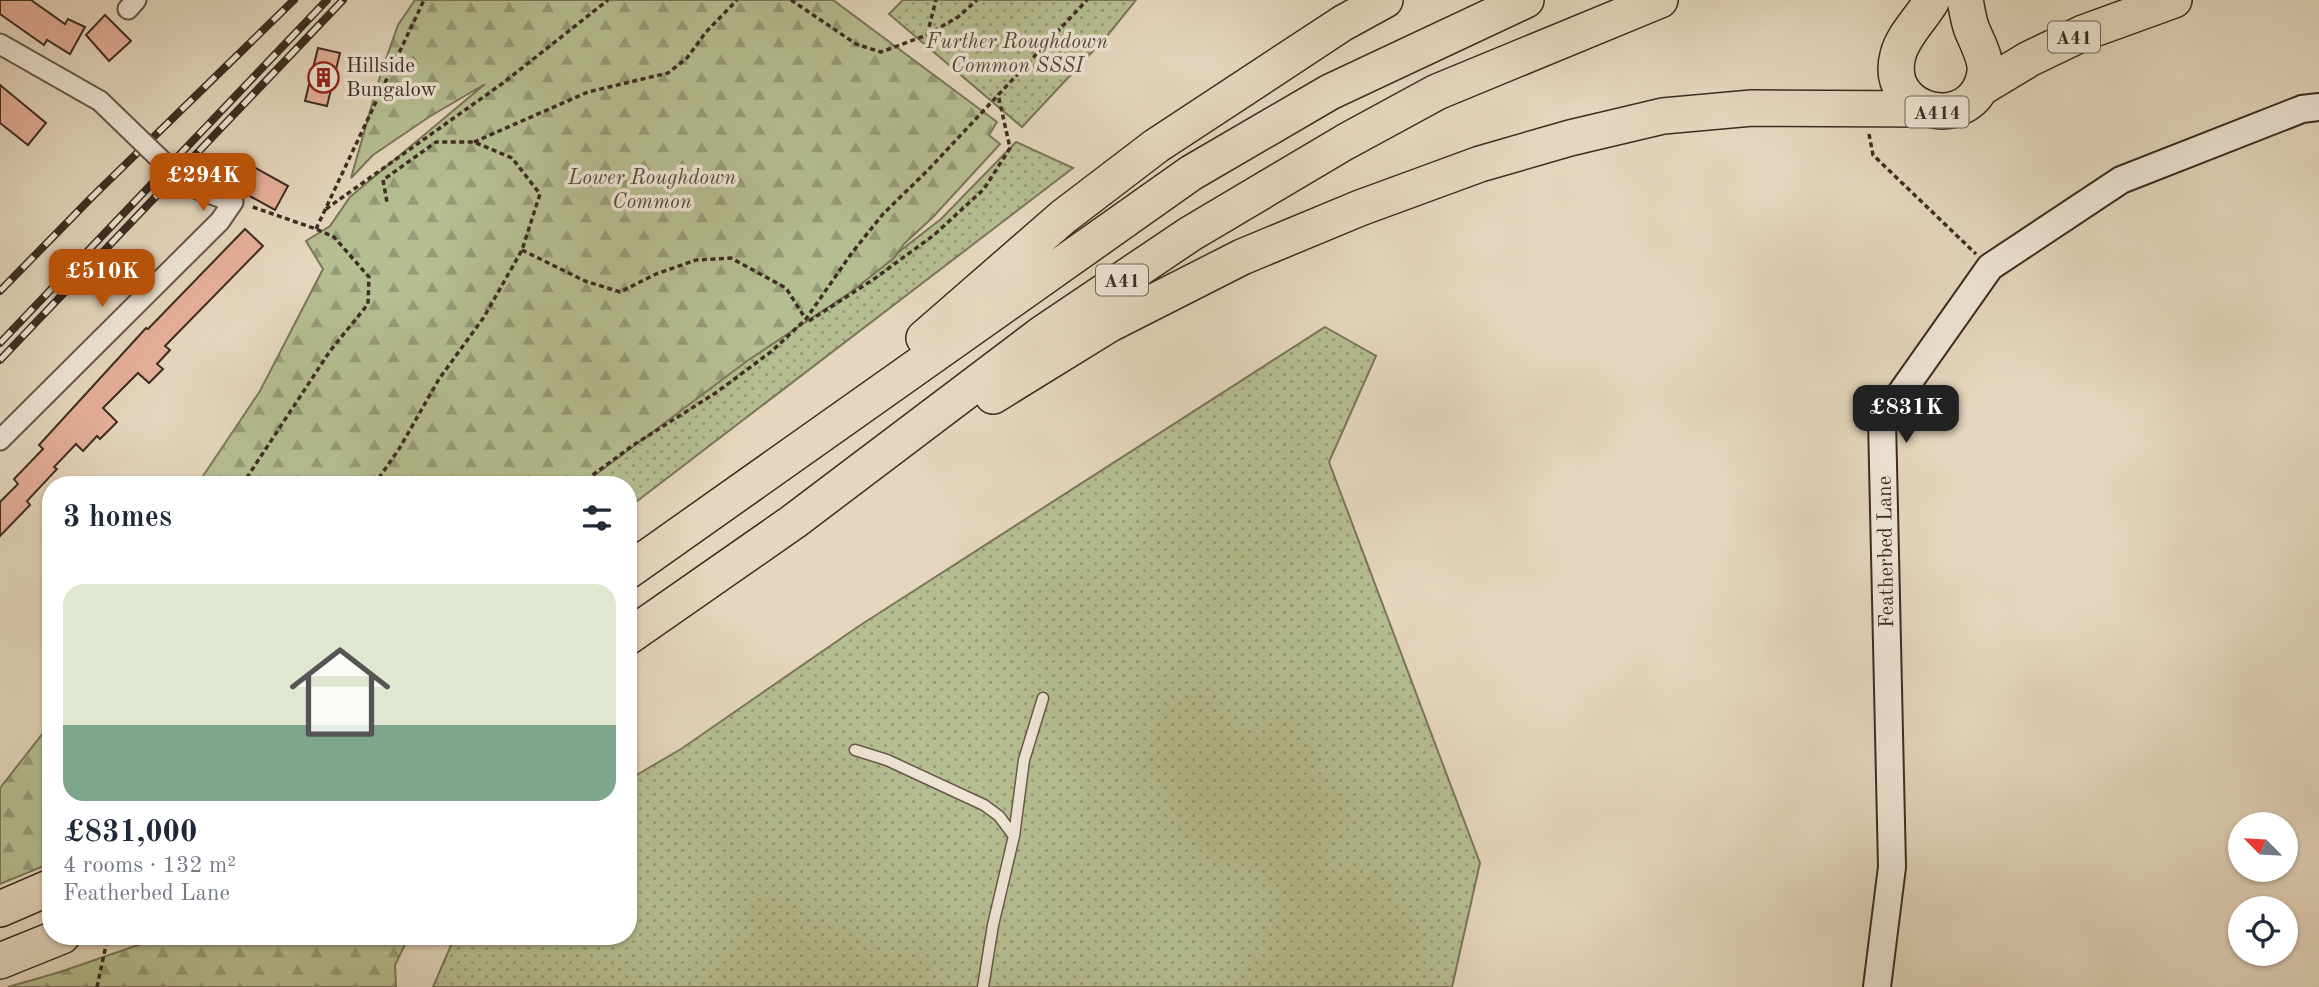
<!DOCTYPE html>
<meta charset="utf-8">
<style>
body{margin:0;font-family:"Old Standard TT",serif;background:#f6f6f7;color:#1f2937;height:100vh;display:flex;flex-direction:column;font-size:26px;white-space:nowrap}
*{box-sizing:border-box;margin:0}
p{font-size:23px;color:#747a83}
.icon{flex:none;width:38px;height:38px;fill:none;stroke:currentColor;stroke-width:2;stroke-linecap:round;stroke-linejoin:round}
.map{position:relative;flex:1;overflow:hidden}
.details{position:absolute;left:42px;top:476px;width:595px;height:469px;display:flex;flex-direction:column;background:#fff;border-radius:28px;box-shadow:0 2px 5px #0004}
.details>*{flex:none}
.needle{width:46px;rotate:294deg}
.controls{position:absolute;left:2228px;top:812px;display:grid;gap:14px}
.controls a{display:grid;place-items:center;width:70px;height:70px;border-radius:50%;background:#fff;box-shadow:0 2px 5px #0004;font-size:35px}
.price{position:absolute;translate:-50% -60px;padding:0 16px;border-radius:14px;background:#b45309;color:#fff;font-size:23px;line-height:46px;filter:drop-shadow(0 2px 4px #0008)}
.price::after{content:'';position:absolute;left:50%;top:42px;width:21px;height:16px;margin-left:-10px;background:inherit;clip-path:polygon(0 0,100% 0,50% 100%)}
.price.on{background:#222;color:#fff}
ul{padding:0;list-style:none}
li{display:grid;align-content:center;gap:14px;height:371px;padding:0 21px}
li+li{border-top:2px solid #e0e1e3}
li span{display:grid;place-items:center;height:217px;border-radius:21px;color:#555}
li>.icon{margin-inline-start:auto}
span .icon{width:126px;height:126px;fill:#fffc;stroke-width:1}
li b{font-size:30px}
h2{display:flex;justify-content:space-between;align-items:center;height:84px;padding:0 21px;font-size:30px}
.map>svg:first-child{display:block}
.grass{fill:url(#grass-dots);stroke:#7a765a;stroke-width:2}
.forest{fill:url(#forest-firs);stroke:#7a765a;stroke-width:2}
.building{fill:#e5af99;stroke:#3e2d22;stroke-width:2}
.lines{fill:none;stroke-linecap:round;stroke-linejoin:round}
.lane-casing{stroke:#685749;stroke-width:13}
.street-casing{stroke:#685749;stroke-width:23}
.secondary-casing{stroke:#3e2d22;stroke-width:30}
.highway-casing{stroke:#3e2d22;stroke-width:38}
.path{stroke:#3e2d22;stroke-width:3.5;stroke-dasharray:5 3.5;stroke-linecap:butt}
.lane{stroke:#eee4d4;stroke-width:10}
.street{stroke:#eee4d4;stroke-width:19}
.secondary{stroke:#eee4d4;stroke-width:26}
.highway{stroke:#e5d6bd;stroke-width:35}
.rail-casing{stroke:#3e2d22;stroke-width:8}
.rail{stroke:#eee4d4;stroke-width:5;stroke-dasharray:16;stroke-linecap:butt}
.street-bridge-casing{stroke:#685749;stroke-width:23;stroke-linecap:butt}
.street-bridge{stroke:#eee4d4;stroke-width:19}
.labels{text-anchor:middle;stroke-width:7;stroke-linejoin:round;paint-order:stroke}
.shield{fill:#eee4d4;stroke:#736457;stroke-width:2}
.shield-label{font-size:19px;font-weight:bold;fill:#3e2d22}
.park-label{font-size:21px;font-style:italic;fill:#564a38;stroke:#eee4d4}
.poi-label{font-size:21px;fill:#3e2d22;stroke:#eee4d4;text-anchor:start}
.street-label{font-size:21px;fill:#3e2d22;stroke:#eee4d4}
</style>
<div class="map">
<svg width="2319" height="987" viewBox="0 0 2319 987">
<defs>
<pattern id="grass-dots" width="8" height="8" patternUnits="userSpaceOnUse" patternTransform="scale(1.75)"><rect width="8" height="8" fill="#b5be91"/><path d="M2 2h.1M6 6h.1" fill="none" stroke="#959b76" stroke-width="1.8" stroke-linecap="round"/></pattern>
<pattern id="forest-firs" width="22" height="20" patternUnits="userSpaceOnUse" patternTransform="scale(1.75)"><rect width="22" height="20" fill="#b5be91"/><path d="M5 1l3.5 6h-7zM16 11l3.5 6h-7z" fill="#959b76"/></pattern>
</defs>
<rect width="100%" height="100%" fill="#e5d6bd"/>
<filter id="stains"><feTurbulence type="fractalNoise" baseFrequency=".00286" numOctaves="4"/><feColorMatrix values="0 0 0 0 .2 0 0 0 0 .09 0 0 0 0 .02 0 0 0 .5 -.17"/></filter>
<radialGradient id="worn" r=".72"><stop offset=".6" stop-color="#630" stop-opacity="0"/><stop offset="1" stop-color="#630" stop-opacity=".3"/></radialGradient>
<path class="grass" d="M903,0H1136L1107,36L1022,127L889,14Z
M1016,142L1073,168L628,508V485H567L856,285L941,219Z
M1325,327L1376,356L1329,462L1480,863L1452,987H433L455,936H628V780L681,749L859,626Z"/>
<path class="forest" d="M415,0H833L997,122L989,135L1000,144L933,217L904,244L894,258L851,292L747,361L582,485H197L260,391L323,269L306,241L330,226L350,197L485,84L429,117L373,155L351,178L381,73L398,25Z
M51,723V863L0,884V788Z
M164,936H409L395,965L396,987H8L60,972Z"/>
<path class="building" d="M0,0H31L65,24L68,19L85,27L70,54L47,40L44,45L0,14Z
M105,15L131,41L109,61L86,35Z
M318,48L340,53L327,106L305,101Z
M0,85L46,123L28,145L0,123Z
M250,165L288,186L275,210L237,189Z
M245,229L263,246L165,346L170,350L157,364L163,369L149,383L138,373L103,408L117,422L100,439L97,436L83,451L76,444L54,467L57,469L27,501L30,505L0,536V502L18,484L14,479L43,449L39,445L146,328L148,329Z"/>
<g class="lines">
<defs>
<path id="lane" d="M855,750L887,760L984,805L999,816L1014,836
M983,987L993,925L1014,836L1024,760L1043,698"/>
<path id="street" d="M128,9L136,0
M0,44L100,101
M0,440L220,221L233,202L187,185"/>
<path id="secondary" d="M1877,987L1892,867L1882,420L1990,267L2121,180L2302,109L2319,107"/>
<path id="highway" d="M1932,0C1922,18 1903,35 1898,55C1882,115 1975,135 1985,73C1987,58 1976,41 1971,27C1968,18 1967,9 1965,0
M1981,88L2029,59L2083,33L2174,0
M924,338L1063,217L1156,146L1343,23L1385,0
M993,396L1108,325L1242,257L1360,208L1480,164L1570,138L1663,116L1752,108L1927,109
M628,571L1191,173L1330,92L1526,0
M628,637L793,522L1043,333L1190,234L1345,142L1437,92L1660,0
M0,909L51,887
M0,961L62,936"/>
</defs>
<use href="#lane" class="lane-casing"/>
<use href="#street" class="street-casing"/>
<use href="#secondary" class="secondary-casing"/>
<use href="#highway" class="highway-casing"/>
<path class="path" d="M791,0L856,44L881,52L927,35L958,17L977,0
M927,35L936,0
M1869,134L1873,155L1976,254
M474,142L588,92L668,73L687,58L706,32L737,0
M326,209L503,83L608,0
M316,229L424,0
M522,250L585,281L620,292L656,274L696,260L731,258L786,288L805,318
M809,321L874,279L934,235L984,189L1010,148L998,94
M242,485L330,351L368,304L369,277L334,237L316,229L250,206
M374,485L399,449L439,379L484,317L522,250L540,194L512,158L474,142H436L383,180L387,202
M579,485L632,446L717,392L772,351L806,319L851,254L883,214L929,169L1087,0
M97,987L108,936"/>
<use href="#lane" class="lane"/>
<use href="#street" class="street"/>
<use href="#secondary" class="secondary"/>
<use href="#highway" class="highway"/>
<defs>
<path id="rail" d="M0,291L93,196L294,0
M0,343L327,0
M0,360L343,0"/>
</defs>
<use href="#rail" class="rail-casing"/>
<use href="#rail" class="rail"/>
<defs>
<path id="street-bridge" d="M100,101L187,185"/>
</defs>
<use href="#street-bridge" class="street-bridge-casing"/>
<use href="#street-bridge" class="street-bridge"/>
</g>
<defs>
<symbol id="building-ring" viewBox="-11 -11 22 22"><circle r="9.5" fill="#eee4d4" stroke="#8f2418" stroke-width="1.5"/><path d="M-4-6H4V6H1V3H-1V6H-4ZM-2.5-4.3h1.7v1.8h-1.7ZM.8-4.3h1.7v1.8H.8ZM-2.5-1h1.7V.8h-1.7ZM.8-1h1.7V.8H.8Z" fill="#8f2418"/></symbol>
</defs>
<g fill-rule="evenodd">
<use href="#building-ring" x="306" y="60" width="35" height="35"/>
</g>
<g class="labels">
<g class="shield">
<rect x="2048" y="21.5" width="52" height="31" rx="5"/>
<rect x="1905.5" y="96.5" width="63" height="31" rx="5"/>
<rect x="1096" y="264.5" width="52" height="31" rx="5"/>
</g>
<g class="shield-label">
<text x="2074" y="44">A41</text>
<text x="1937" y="119">A414</text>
<text x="1122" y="287">A41</text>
</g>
<g class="park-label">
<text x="1017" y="48">Further Roughdown<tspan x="1017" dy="24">Common SSSI</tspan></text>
<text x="652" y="184">Lower Roughdown<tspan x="652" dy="24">Common</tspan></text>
</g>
<g class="poi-label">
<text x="346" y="72">Hillside<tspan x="346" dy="24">Bungalow</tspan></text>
</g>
<g class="street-label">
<text transform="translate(1885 552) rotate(-91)" y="7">Featherbed Lane</text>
</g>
</g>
<rect width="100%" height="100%" filter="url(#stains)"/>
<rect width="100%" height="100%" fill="url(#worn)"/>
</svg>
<div class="controls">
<a><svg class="needle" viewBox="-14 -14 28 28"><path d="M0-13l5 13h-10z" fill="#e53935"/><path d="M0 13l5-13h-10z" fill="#747a83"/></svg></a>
<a><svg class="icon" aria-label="locate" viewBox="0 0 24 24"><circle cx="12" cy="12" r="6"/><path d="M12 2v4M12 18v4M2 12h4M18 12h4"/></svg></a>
</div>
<b class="price" style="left:203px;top:213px">£294K</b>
<b class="price" style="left:102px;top:309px">£510K</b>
<b class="price on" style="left:1906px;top:445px">£831K</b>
<section class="details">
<h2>3 homes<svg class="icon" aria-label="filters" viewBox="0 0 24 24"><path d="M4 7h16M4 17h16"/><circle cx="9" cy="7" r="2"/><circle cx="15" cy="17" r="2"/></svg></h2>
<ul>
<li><span style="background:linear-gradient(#dfe7d0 65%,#7fa58c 0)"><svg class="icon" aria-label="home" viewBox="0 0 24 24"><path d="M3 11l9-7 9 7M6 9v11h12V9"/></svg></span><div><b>£831,000</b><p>4 rooms · 132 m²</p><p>Featherbed Lane</p></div></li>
</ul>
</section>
</div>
